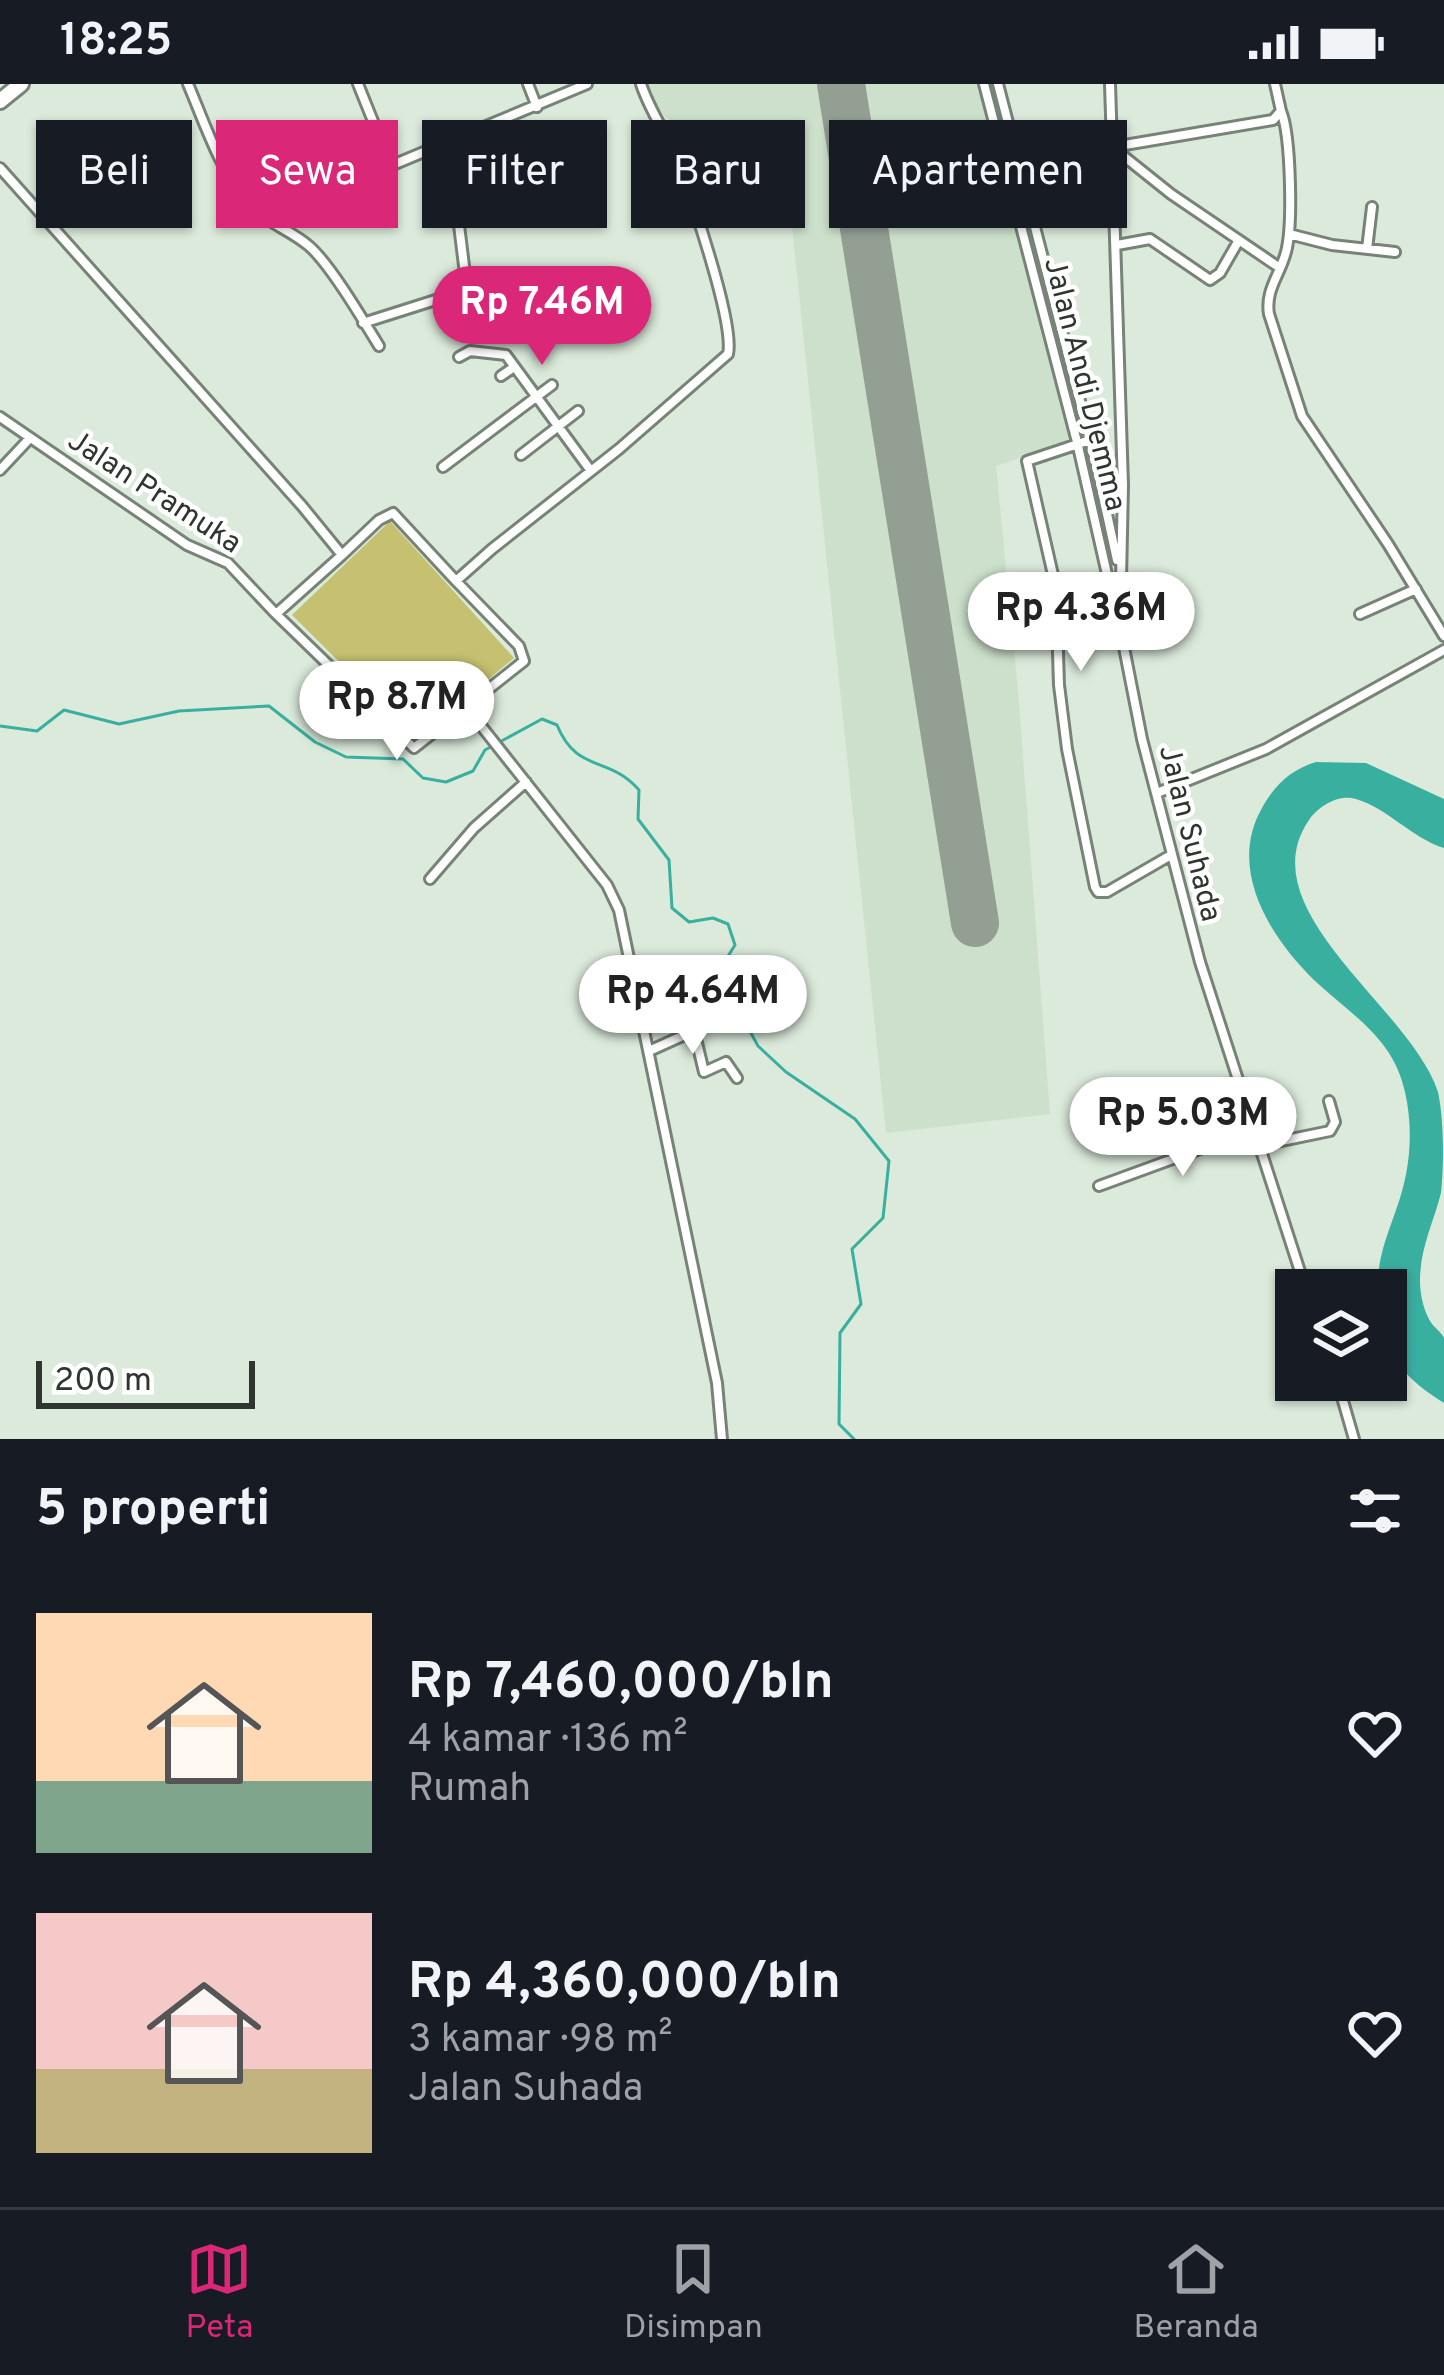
<!DOCTYPE html>
<html lang="id">
<meta charset="utf-8">
<style>
body{margin:0;font-family:Overpass,sans-serif;background:#242831;color:#f1f3f6;height:100vh;display:flex;flex-direction:column;font-size:45px;white-space:nowrap}
*{box-sizing:border-box;margin:0}
p{font-size:39px;color:#9ea1a6}
.icon{flex:none;width:66px;height:66px;fill:none;stroke:currentColor;stroke-width:2;stroke-linecap:round;stroke-linejoin:round}
.map{position:relative;height:1355px;overflow:hidden}
.side{display:flex;flex-direction:column;background:#171b24;flex:1}
.side>*{flex:none}
.top-card{position:absolute;left:36px;top:36px;width:1374px;height:108px;display:flex;gap:24px}
.fabs{position:absolute;left:1275px;top:1185px;display:grid;gap:24px}
.fabs a{display:grid;place-items:center;width:132px;height:132px;border-radius:0px;background:#171b24;box-shadow:0 3px 9px #0004;font-size:60px}
.scale{position:absolute;left:36px;bottom:30px;width:219px;box-sizing:border-box;padding-left:12px;border:6px solid #2f352f;border-top:0;font-size:33px;line-height:42px;white-space:nowrap;color:#2f352f;-webkit-text-stroke:9px #fff;paint-order:stroke}
.price{position:absolute;translate:-50% -102px;padding:0 27px;border-radius:42px;background:#fff;color:#222;font-size:39px;line-height:78px;filter:drop-shadow(0 3px 6px #0008)}
.price::after{content:'';position:absolute;left:50%;top:72px;width:36px;height:27px;margin-left:-18px;background:inherit;clip-path:polygon(0 0,100% 0,50% 100%)}
.price.on{background:#db2777;color:#fff}
ul{padding:0;list-style:none}
li{display:flex;align-items:center;gap:36px;height:300px;padding:0 36px}
li span{display:grid;place-items:center;flex:none;width:336px;height:240px;border-radius:0px;color:#555}
li>.icon{margin-inline-start:auto}
span .icon{width:144px;height:144px;fill:#fffc;stroke-width:1}
li b{font-size:51px}
h2{display:flex;justify-content:space-between;align-items:center;height:144px;padding:0 36px;font-size:51px}
.tag{padding:0 42px;border-radius:0px;background:#171b24;box-shadow:0 3px 9px #0004;font-size:42px;line-height:108px}
.tag.on{background:#db2777;color:#fff}
.status{display:flex;justify-content:space-between;align-items:center;height:84px;padding:0 60px;background:#171b24;direction:ltr}
.status svg{height:33px;fill:currentColor}
.dock{display:flex;justify-content:space-around;align-items:center;height:168px;border-top:3px solid #363941;background:#171b24;font-size:33px;color:#9ea1a6}
.dock a{display:grid;justify-items:center;gap:6px}
.dock .on{color:#db2777}
.map>svg:first-child{display:block}
.built{fill:#cce0cb}
.green{fill:#c5c170}
.water{fill:#39afa0}
.lines{fill:none;stroke-linecap:round;stroke-linejoin:round}
.stream{stroke:#39afa0;stroke-width:3}
.runway{stroke:#949f94;stroke-width:48}
.street-casing{stroke:#768376;stroke-width:14}
.highway-casing{stroke:#768376;stroke-width:20}
.street{stroke:#fff;stroke-width:8}
.highway{stroke:#fff;stroke-width:14}
.labels{text-anchor:middle;stroke-width:9;stroke-linejoin:round;paint-order:stroke}
.street-label{font-size:30px;fill:#2f352f;stroke:#fff}
</style>
<div class="status"><b>18:25</b><svg viewBox="0 0 49 12"><path d="M0 12V9h3v3zM5 12V6h3v6zM10 12V3h3v9zM15 12V0h3v12zM26 1h20v11H26zM47 4h2v5h-2z"/></svg></div>
<div class="map">
<svg width="1444" height="1355" viewBox="0 0 1444 1355">
<rect width="100%" height="100%" fill="#dbeadb"/>
<path class="built" d="M647,0H980L1073,356L996,382L1018,607L1050,1030L886,1049L783,55L689,86L674,39L653,23Z"/>
<path class="green" d="M390,437L514,574L417,655L292,531Z"/>
<path class="water" d="M1316,678L1366,679L1444,715V764C1412,754 1387,724 1356,715C1338,710 1319,722 1309,736C1247,826 1411,924 1438,1008C1444,1036 1444,1080 1441,1109C1433,1140 1420,1164 1420,1197C1420,1211 1424,1229 1432,1240C1436,1245 1442,1249 1444,1254C1444,1271 1444,1301 1444,1319C1391,1285 1386,1267 1386,1206H1378C1377,1175 1386,1155 1396,1126C1410,1089 1414,1047 1405,1008C1393,953 1352,932 1314,896C1270,853 1227,785 1262,724C1275,701 1290,686 1316,678Z"/>
<g class="lines">
<path class="stream" d="M0,642L37,647L64,626L119,640L179,627L269,622L315,658L346,673L403,675L423,694L446,698L473,687L485,666L542,635L557,641C577,690 609,671 639,706L638,735L669,776L672,824L689,838L713,834L728,840L735,861L725,877V918L745,938L758,962L786,988L855,1035L889,1077L883,1134L852,1165L861,1220L840,1249L839,1340L854,1355"/>
<path class="runway" d="M841,0L975,839"/>
<defs>
<path id="street" d="M188,0C205,40 219,84 247,118C264,138 289,145 309,162C330,180 363,236 379,262
M358,0L387,72L395,80L587,0
M528,0L537,23
M984,0L1077,358L1116,530
M998,0L1095,375L1117,476
M1110,0L1123,401L1120,543L1142,655L1200,878L1306,1206
M1281,27C1291,51 1293,142 1286,168C1280,191 1265,206 1269,230L1302,332L1388,460L1444,552
M1111,62L1171,110L1280,184
M1018,79L1273,36L1281,27L1275,0
M0,84L302,422L342,471L379,436L393,429L456,497L492,465L619,365L728,270C735,239 691,112 678,77C667,50 650,28 641,0
M280,143C307,113 351,116 387,110L390,78
M1289,150L1332,161L1395,168
M1117,161L1150,155L1210,196L1220,189L1239,156
M1367,165L1372,123
M363,239L467,206L449,60
M459,273L470,267L506,271L591,387
M501,292L514,283
M0,333L187,461L228,479L275,529
M1090,356L1027,377L1056,504L1059,601L1067,665L1095,803L1098,808H1107L1171,771
M521,371L578,327
M443,383L552,301
M0,386L30,354
M342,471L276,530L414,664L524,577L519,562L456,497
M1056,504L1107,493
M1360,530L1416,505
M467,624L607,801L619,826L717,1299L722,1355
M1157,709L1266,665L1444,566
M430,795L474,744L526,698
M685,909L704,988L726,978L737,994
M642,929L706,898
M649,967L720,935
M1257,1062L1330,1047L1335,1038L1329,1017
M1099,1102L1252,1046
M1337,1296L1354,1355"/>
<path id="highway" d="M0,17L21,0"/>
</defs>
<use href="#street" class="street-casing"/>
<use href="#highway" class="highway-casing"/>
<use href="#street" class="street"/>
<use href="#highway" class="highway"/>
</g>
<g class="labels">
<g class="street-label">
<text transform="translate(1086 300) rotate(76)" y="10">Jalan Andi Djemma</text>
<text transform="translate(155 407) rotate(33)" y="10">Jalan Pramuka</text>
<text transform="translate(1191 749) rotate(76)" y="10">Jalan Suhada</text>
</g>
</g>
</svg>
<div class="fabs">
<a><svg class="icon" aria-label="layers" viewBox="0 0 24 24"><path d="M12 4l9 5-9 5-9-5zM3 14l9 5 9-5"/></svg></a>
</div>
<div class="scale">200 m</div>
<b class="price on" style="left:542px;top:284px">Rp 7.46M</b>
<b class="price" style="left:1081px;top:590px">Rp 4.36M</b>
<b class="price" style="left:397px;top:679px">Rp 8.7M</b>
<b class="price" style="left:693px;top:973px">Rp 4.64M</b>
<b class="price" style="left:1183px;top:1095px">Rp 5.03M</b>
<div class="top-card">
<a class="tag">Beli</a>
<a class="tag on">Sewa</a>
<a class="tag">Filter</a>
<a class="tag">Baru</a>
<a class="tag">Apartemen</a>
</div>
</div>
<section class="side">
<h2>5 properti<svg class="icon" aria-label="filters" viewBox="0 0 24 24"><path d="M4 7h16M4 17h16"/><circle cx="9" cy="7" r="2"/><circle cx="15" cy="17" r="2"/></svg></h2>
<ul>
<li><span style="background:linear-gradient(#ffd9b3 70%,#7fa58c 0)"><svg class="icon" aria-label="home" viewBox="0 0 24 24"><path d="M3 11l9-7 9 7M6 9v11h12V9"/></svg></span><div><b>Rp 7,460,000/bln</b><p>4 kamar · 136 m²</p><p>Rumah</p></div><svg class="icon" aria-label="heart" viewBox="0 0 24 24"><path d="M12 20l-8-8c-3-5 5-10 8-4 3-6 11-1 8 4z"/></svg></li>
<li><span style="background:linear-gradient(#f6c9c9 65%,#c2b280 0)"><svg class="icon" aria-label="home" viewBox="0 0 24 24"><path d="M3 11l9-7 9 7M6 9v11h12V9"/></svg></span><div><b>Rp 4,360,000/bln</b><p>3 kamar · 98 m²</p><p>Jalan Suhada</p></div><svg class="icon" aria-label="heart" viewBox="0 0 24 24"><path d="M12 20l-8-8c-3-5 5-10 8-4 3-6 11-1 8 4z"/></svg></li>
</ul>
</section>
<nav class="dock">
<a class="on"><svg class="icon" aria-label="map" viewBox="0 0 24 24"><path d="M3 6l6-2 6 2 6-2v14l-6 2-6-2-6 2zM9 4v14M15 6v14"/></svg>Peta</a>
<a><svg class="icon" aria-label="saved" viewBox="0 0 24 24"><path d="M7 4h10v16l-5-4-5 4z"/></svg>Disimpan</a>
<a><svg class="icon" aria-label="home" viewBox="0 0 24 24"><path d="M3 11l9-7 9 7M6 9v11h12V9"/></svg>Beranda</a>
</nav>
